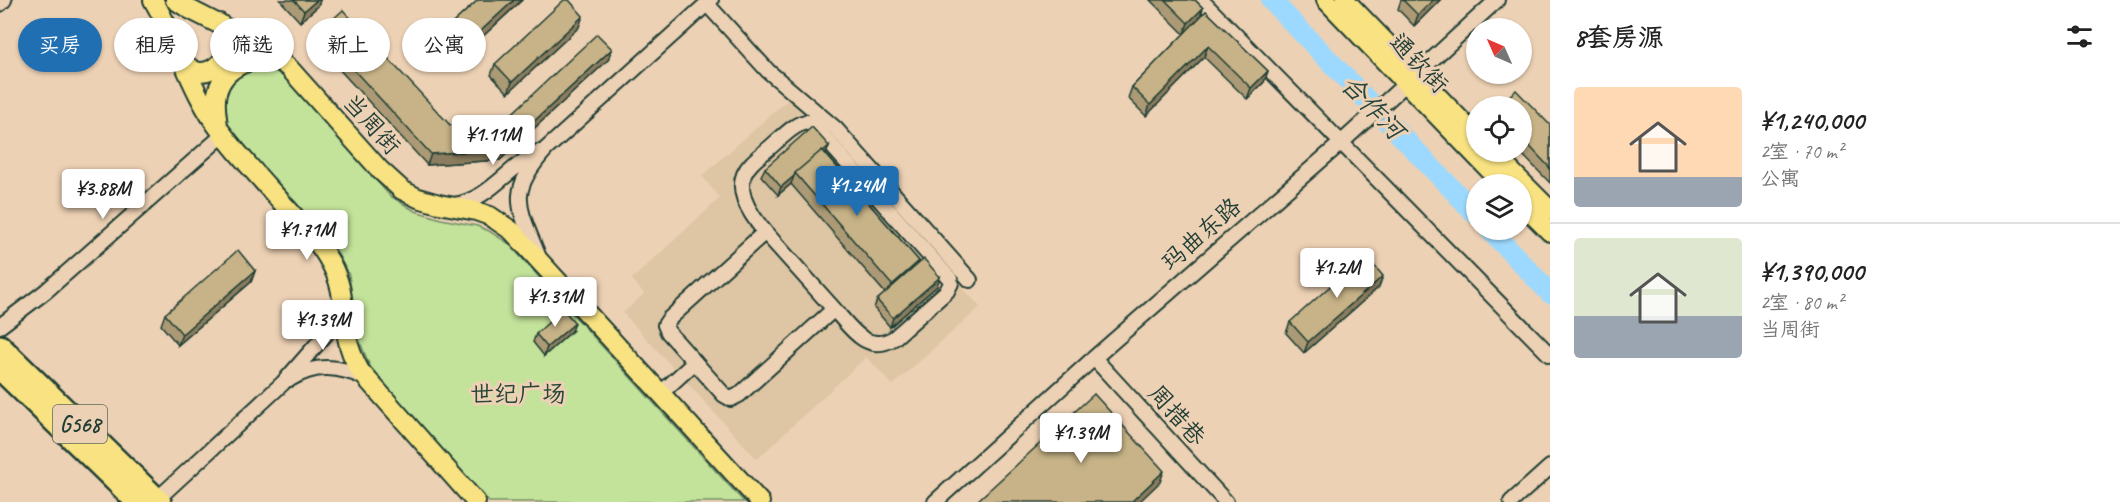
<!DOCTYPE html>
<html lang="zh">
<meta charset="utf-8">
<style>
body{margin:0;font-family:Caveat,"LXGW WenKai TC",sans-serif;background:#f6f6f6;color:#222;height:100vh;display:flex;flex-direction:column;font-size:22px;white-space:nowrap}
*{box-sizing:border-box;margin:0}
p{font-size:20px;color:#767676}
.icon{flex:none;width:33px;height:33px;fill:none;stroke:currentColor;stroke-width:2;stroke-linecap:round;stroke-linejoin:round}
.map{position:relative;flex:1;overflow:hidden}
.sheet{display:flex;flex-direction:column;background:#fff;width:570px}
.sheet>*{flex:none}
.banner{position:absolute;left:18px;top:18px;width:570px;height:54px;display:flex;gap:12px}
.needle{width:39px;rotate:315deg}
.tools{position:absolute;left:1466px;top:18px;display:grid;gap:12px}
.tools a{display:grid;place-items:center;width:66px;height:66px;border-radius:50%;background:#fff;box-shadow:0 2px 4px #0004;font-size:30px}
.price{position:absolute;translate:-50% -51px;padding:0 14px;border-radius:6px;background:#fff;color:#222;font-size:20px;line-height:39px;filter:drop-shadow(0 2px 3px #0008)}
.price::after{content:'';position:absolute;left:50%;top:36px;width:18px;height:14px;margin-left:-9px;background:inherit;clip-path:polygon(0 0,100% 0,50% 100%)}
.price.selected{background:#1f6fb2;color:#fff}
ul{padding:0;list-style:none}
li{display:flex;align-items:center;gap:18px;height:150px;padding:0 24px}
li+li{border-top:2px solid #e0e0e0}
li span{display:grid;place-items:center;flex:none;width:168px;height:120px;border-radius:6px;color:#555}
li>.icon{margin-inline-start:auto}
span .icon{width:72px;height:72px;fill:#fffc;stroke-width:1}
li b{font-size:26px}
h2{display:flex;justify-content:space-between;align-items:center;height:72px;padding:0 24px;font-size:26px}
.tag{padding:0 21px;border-radius:27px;background:#fff;box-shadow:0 2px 4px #0004;font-size:21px;line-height:54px}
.tag.selected{background:#1f6fb2;color:#fff}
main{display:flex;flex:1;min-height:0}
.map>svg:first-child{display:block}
.built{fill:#dec5a4}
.green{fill:#c3e29a;stroke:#719067;stroke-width:1.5}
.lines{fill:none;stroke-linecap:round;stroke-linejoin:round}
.river{stroke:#9dd9fe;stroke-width:21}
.minor-casing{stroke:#1f3d34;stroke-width:18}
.major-casing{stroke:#1f3d34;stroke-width:22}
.highway-casing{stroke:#1f3d34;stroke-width:26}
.minor{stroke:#edd1b4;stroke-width:14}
.major{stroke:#f8e281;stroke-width:18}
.highway{stroke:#f8e281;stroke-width:21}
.wall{fill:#ab9a74;stroke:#1f3d34;stroke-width:1.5}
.shaded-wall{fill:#8b7d5e;stroke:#1f3d34;stroke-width:1.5}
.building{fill:#c7b387;stroke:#1f3d34;stroke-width:1.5}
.labels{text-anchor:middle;stroke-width:6;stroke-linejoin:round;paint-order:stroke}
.shield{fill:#edd1b4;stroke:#5d695a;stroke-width:1.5}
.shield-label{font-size:22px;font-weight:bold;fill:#1f3d34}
.street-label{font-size:24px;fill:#1f3d34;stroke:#edd1b4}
.park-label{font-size:24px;fill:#274539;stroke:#edd1b4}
.water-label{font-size:26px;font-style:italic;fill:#25453e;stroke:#edd1b4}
</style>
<main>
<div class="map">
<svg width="1550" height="502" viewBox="0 0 1550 502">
<rect width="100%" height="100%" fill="#edd1b4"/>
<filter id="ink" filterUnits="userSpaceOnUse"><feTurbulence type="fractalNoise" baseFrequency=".0167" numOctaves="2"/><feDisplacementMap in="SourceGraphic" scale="12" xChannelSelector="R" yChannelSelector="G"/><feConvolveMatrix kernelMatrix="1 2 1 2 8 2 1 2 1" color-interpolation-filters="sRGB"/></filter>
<g filter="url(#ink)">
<path class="built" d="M792,96L980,307L893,385L866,357L757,459L623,313L644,294L632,279L720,198L702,176Z"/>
<path class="green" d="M263,68L275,71L283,76L390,196L415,211L441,219L477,226L489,231L508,243L744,502H489L371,369L358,337L349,275L333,246L226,126L224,95L233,79L245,71Z"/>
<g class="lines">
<path class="river" d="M1271,0L1476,214
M1490,230L1550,293"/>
<defs>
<path id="minor" d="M1201,0L1550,355
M0,4L4,0
M707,4L768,71L835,128L970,280
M454,205C489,200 508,167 538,152
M765,232C750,214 730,186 751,164C758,156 768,150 776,142C785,135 795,123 807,122L816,128L950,279L951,283L947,291L894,338C867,355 850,327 834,309
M765,232L834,309L739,395L731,399L724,395L668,332L665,325L669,319Z
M538,255C518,205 507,193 546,149L711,0
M0,326L46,291L223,135
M1094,358L1226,502
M290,379C316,363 339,366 366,378
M661,393L695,362
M154,502L283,383L326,334L334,322L341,302
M935,502L1094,358L1342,142L1497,0
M1511,502L1550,467"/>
<path id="major" d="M153,0C179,43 191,93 222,133C244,162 270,189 294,216C307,230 321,245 330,262C346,291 341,309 347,337C349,349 354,360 360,371L476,502
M175,0L189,9L262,46L290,69L380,170L402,190L418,198L439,204L476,211L490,216L512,231L760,502
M1326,0L1503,184
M1345,0L1476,136
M184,63C189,67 194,72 201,72C216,72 233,53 230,39C229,32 223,27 219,23
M218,126C217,116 214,104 217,93C224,65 256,54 281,62
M1492,152L1550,210
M1521,203L1550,232"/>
<path id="highway" d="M0,346L160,502
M0,369L137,502"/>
</defs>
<use href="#minor" class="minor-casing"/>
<use href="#major" class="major-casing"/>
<use href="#highway" class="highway-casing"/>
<use href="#minor" class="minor"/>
<use href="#major" class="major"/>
<use href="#highway" class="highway"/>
</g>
<path class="wall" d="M280,0H320L318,6L300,22Z
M478,0H522L466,52L449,34L453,23Z
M1150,0H1195L1203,8L1199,19L1184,34Z
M1401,0H1440L1414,26L1398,9Z
M1206,11L1268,71L1264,82L1247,99L1204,57L1146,116L1128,98L1132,87Z
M579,27L508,93L491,75L495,64Z
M319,32L450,125L503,122L608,60L500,160L427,165L315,43Z
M1521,106L1550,125V183L1520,152H1521Z
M829,146L826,154L919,261V264L937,286L890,327L874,308L877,300L885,293L791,184L778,195L761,176L765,168Z
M255,271L251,282L178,345L161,325L165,314Z
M1379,287L1304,353L1286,333L1290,322Z
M572,331L544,356L533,342L536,334Z"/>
<path class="shaded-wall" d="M317,0H320L318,6L300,22L304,11Z
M514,0H522L466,52L470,41Z
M1433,0H1440L1414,26L1418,15Z
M1203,8L1199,19L1184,34L1188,23Z
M583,16L579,27L508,93L512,82Z
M1208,46L1204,57L1146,116L1150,105Z
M612,49L608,60L500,160L427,165L431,154L504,149Z
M1268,71L1264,82L1247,99L1251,88Z
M829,146L826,154L796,174Z
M794,176L791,184L778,195L781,187Z
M919,261L915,272L888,296L892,285Z
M255,271L251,282L178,345L182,334Z
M1383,276L1379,287L1304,353L1308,342Z
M940,277L937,286L890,327L893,318Z
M575,323L572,331L544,356L547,347Z
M1164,471L1160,482L1139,502H1131Z"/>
<path class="building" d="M294,0H317L304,11Z
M478,0H514L470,41L453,23Z
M564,0H569L583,16L512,82L495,64Z
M1165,0H1195L1203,8L1188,23Z
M1403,0H1433L1418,15Z
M343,10L450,125L503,122L597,34L612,49L504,149L431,154L319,32Z
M1206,11L1268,71L1251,88L1208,46L1150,105L1132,87Z
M1516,90L1550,125V168L1521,137V106H1498Z
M812,127L829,146L823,151L822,150L795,173L794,176L781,187L765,168Z
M822,150L919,261L892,285L795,173Z
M238,250L255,271L182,334L165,314Z
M1365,255L1383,276L1308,342L1290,322Z
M924,259L940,277L893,318L877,300Z
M563,309L575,323L547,347L536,334Z
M1094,394L1164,471L1131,502H976Z"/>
</g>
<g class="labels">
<rect class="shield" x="53" y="405" width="54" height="38" rx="4.5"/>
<g class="shield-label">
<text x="80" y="432">G568</text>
</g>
<g class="street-label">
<text transform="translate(1419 63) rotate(46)" y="8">通钦街</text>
<text transform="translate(372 124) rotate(48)" y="8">当周街</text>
<text transform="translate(1201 234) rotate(-41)" y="8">玛曲东路</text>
<text transform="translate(1177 415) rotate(48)" y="8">周措巷</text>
</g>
<g class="park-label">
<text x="518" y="402">世纪广场</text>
</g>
<g class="water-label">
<text transform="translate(1373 107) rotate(46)" y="9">合作河</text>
</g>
</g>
</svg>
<div class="tools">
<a><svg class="needle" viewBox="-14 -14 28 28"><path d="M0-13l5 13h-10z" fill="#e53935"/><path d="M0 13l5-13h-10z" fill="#767676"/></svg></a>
<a><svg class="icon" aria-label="locate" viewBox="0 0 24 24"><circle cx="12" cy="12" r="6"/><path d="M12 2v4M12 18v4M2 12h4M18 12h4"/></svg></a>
<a><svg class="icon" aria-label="layers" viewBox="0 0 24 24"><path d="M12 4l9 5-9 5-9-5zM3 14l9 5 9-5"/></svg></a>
</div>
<b class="price" style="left:493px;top:166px">¥1.11M</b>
<b class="price selected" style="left:857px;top:217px">¥1.24M</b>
<b class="price" style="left:103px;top:220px">¥3.88M</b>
<b class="price" style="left:307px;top:261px">¥1.71M</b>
<b class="price" style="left:1337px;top:299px">¥1.2M</b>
<b class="price" style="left:555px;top:328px">¥1.31M</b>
<b class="price" style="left:323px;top:351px">¥1.39M</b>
<b class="price" style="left:1081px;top:464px">¥1.39M</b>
<div class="banner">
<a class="tag selected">买房</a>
<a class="tag">租房</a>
<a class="tag">筛选</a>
<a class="tag">新上</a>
<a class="tag">公寓</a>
</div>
</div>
<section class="sheet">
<h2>8套房源<svg class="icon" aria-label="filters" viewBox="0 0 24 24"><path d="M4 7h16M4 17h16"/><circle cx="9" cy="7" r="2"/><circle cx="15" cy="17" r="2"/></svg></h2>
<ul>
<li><span style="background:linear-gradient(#ffd9b3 75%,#9aa5b1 0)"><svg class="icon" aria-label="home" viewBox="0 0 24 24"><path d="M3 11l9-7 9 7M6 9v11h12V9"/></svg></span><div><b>¥1,240,000</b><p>2室 · 70 m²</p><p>公寓</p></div></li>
<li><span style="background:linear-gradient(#dfe7d0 65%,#9aa5b1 0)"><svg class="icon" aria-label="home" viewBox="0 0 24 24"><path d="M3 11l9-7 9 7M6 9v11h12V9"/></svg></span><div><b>¥1,390,000</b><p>2室 · 80 m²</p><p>当周街</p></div></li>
</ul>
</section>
</main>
